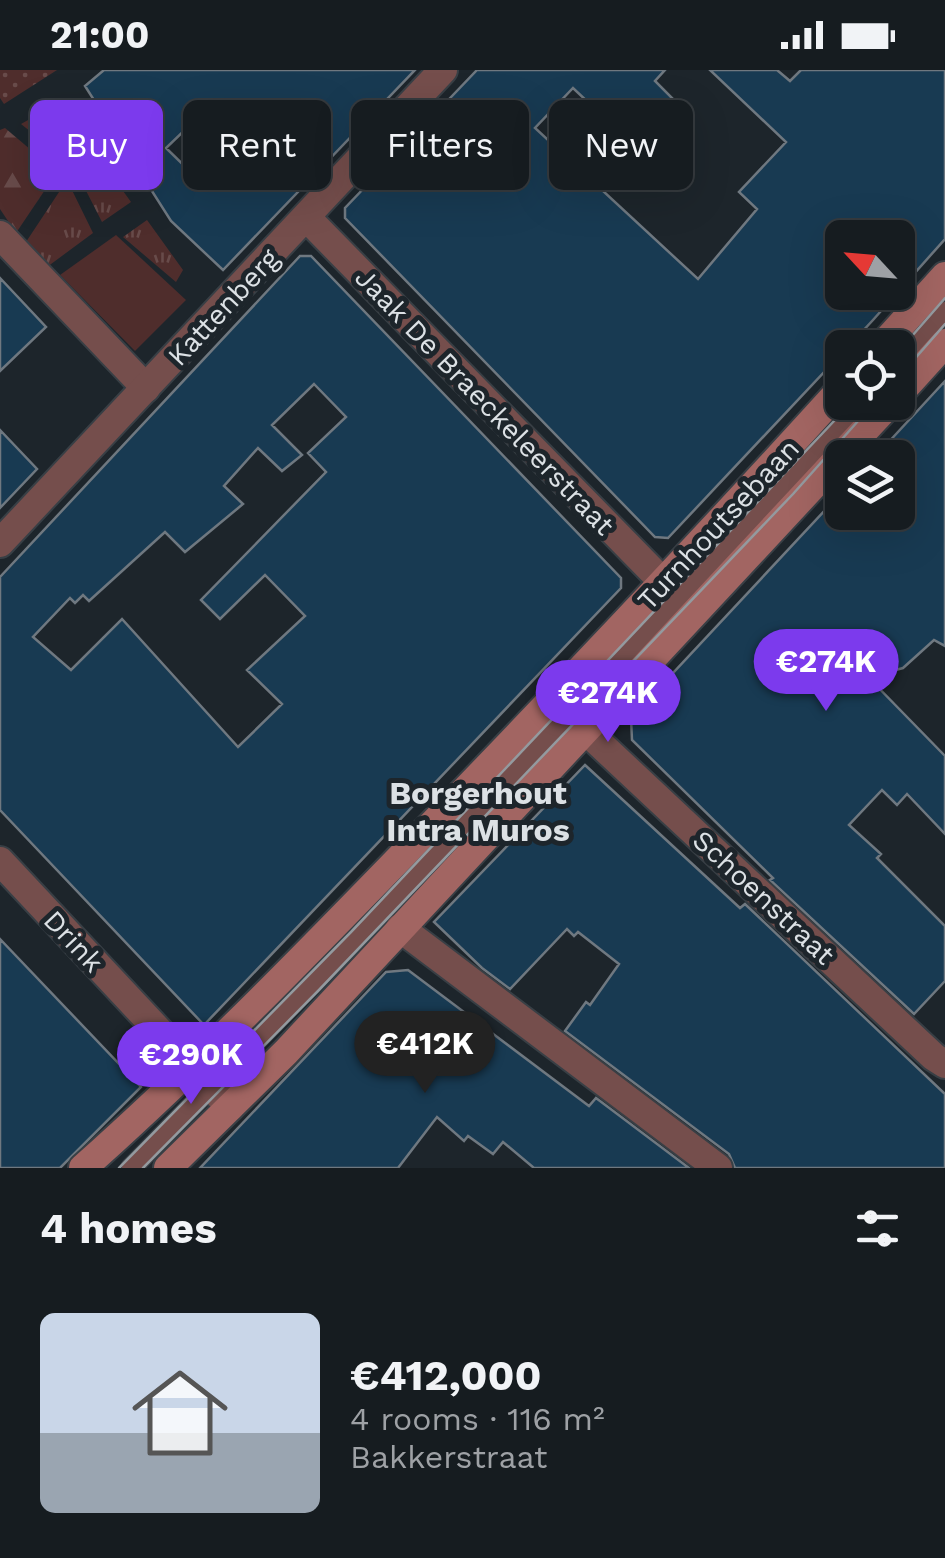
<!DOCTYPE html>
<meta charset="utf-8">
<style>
body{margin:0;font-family:"Work Sans",sans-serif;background:#1f2529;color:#f1f3f6;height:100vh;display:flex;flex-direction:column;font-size:38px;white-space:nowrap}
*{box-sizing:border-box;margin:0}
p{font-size:32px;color:#9ea1a5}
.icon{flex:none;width:55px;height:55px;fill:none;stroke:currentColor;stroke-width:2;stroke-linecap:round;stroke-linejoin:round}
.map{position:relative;height:1098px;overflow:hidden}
.side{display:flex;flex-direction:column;background:#161c20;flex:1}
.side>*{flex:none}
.top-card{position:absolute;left:30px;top:30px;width:885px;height:90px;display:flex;gap:20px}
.needle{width:65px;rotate:296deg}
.buttons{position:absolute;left:825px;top:150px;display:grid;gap:20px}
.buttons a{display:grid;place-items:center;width:90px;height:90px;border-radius:15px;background:#161c20;box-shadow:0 10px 40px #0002,0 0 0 2px #353a3e;font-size:50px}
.price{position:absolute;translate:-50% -85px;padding:0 22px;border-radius:35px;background:#7c3aed;color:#fff;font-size:32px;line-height:65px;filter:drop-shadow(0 2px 5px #0008)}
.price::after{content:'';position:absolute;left:50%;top:60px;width:30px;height:22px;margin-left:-15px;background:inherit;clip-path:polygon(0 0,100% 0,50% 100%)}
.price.active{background:#222;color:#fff}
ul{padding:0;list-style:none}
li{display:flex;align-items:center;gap:30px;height:250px;padding:0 40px}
li span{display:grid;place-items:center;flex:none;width:280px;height:200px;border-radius:15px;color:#555}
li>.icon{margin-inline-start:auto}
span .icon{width:120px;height:120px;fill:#fffc;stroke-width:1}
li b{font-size:42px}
h2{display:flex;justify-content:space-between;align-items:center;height:120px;padding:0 40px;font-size:42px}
.tag{padding:0 35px;border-radius:15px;background:#161c20;box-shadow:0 10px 40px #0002,0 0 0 2px #353a3e;font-size:35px;line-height:90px}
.tag.active{background:#7c3aed;color:#fff}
.status{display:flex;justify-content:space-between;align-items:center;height:70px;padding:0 50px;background:#161c20;direction:ltr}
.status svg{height:28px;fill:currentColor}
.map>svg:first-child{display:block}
.grass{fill:url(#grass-tufts)}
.forest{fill:url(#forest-firs)}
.park{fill:url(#park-dots)}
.pitch{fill:#4f2d2c}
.building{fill:#183a52;stroke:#6f7880;stroke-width:2.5;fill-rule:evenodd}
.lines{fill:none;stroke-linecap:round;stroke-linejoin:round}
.service-casing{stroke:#383f45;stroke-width:22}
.pedestrian-casing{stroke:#383f45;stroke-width:32}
.minor-casing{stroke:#383f45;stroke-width:32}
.secondary-casing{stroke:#383f45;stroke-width:32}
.service{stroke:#754e4c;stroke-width:18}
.pedestrian{stroke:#754e4c;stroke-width:28}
.minor{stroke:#754e4c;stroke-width:28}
.secondary{stroke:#a26562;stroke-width:28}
.tram{stroke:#949a9f;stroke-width:2.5}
.labels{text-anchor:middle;stroke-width:10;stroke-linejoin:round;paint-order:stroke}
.street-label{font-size:28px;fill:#dce1e5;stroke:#1d252b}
.quarter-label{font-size:32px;font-weight:bold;fill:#dce1e5;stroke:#1d252b}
</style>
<div class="status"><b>21:00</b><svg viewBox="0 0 49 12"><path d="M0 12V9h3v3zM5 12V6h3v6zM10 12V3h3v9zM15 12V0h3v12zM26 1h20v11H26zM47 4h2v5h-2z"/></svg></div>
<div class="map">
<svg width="945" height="1098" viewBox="0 0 945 1098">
<defs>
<pattern id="grass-tufts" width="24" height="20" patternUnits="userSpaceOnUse" patternTransform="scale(2.5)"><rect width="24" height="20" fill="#4f2d2c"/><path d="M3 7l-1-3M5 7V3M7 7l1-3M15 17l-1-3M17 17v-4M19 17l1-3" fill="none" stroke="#684b4a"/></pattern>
<pattern id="forest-firs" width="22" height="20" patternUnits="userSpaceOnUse" patternTransform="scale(2.5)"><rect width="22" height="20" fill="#4f2d2c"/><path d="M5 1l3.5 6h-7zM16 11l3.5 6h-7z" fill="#684b4a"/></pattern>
<pattern id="park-dots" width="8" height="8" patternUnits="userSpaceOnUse" patternTransform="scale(2.5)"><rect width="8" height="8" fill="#4f2d2c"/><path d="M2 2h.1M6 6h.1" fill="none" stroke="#684b4a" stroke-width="1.8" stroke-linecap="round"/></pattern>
</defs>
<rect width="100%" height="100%" fill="#1d252b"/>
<path class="grass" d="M62,31L85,61L65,89L21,54Z
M92,78L131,132L102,152L77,103Z
M67,110L93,163L47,197L26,172Z
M147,150L183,200L176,212L123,167Z"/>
<path class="forest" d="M5,58L57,102L16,163L0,139V60Z"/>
<path class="park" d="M0,0H57L4,34L0,28Z"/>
<path class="pitch" d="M116,165L186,230L135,281L60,205Z"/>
<path class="building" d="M104,0H415L223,200L171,151L85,16ZM215,31L254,71L206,117L166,78Z
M477,0H665L655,11L676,32L661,48L667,55L642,83L573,18L535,58L698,209L757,139L739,122L786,72L710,0H777L790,11L801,0H945V169L873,250L847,278H842V283L668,468L655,467L345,148V138ZM842,168H898V222H842Z
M300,186H311L621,508V518L204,955L0,740V507ZM314,314L346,347L308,383L326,402L201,530L220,549L265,505L305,546L247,600L282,634L238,677L122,549L71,600L33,567L70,528L75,533L83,525L89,531L165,462L185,482L243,434L224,416L258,378L282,401L302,385L272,355Z
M0,208L46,257L0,301Z
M945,311V576L934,570L903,598L868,607L945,686V764L907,724L897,735L882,720L849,755L881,784L877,788L945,856V911L914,944L770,810L773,808L632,670L631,648L842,422V442H898V388H874Z
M0,360L37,399L0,438Z
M585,695L740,838L745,834L945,1024V1098H735L729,1084L565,961L586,932L590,935L619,894L578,862L574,866L567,859L510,919L482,898L434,852Z
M0,869L141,1017L60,1098H0Z
M408,900L589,1036L596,1028L689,1098H534L503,1072L493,1084L468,1066L464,1071L437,1047L398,1098H200L386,902Z"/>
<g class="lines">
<defs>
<path id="service" d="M898,295L945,241
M131,1098L358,867L864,332"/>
<path id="pedestrian" d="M0,165L146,318"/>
<path id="minor" d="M307,148L664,513
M0,473L443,0
M584,659L934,987L945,994
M0,791L230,1037
M400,858L718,1098"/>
<path id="secondary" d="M880,278L945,206
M898,325L945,273
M83,1098C211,984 330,860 449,737C582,599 713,460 842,318
M168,1098L286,982L891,332"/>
</defs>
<use href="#service" class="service-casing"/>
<use href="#pedestrian" class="pedestrian-casing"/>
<use href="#minor" class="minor-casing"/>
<use href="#secondary" class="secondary-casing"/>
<use href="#service" class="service"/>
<use href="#pedestrian" class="pedestrian"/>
<use href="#minor" class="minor"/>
<use href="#secondary" class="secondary"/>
<path class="tram" d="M898,282L945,228
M898,308L945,254
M119,1098L351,862L852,332
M143,1098L318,921L793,424L875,332"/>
</g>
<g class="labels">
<g class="street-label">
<text transform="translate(223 237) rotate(-47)" y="10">Kattenberg</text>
<text transform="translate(485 331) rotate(46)" y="10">Jaak De Braeckeleerstraat</text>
<text transform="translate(718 454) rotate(-47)" y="10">Turnhoutsebaan</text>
<text transform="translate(764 827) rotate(43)" y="10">Schoenstraat</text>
<text transform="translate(74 871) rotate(47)" y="10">Drink</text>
</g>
<g class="quarter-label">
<text x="478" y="734">Borgerhout<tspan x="478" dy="37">Intra Muros</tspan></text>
</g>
</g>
</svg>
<div class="buttons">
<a><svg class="needle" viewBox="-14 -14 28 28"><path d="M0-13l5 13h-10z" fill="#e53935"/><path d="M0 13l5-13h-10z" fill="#9ea1a5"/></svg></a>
<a><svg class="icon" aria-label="locate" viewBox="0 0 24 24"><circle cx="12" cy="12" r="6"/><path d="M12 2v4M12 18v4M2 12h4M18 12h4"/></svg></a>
<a><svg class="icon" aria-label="layers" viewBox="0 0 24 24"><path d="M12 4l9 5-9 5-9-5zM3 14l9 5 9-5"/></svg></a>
</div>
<b class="price" style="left:826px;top:644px">€274K</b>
<b class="price" style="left:608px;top:675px">€274K</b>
<b class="price active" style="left:425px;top:1026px">€412K</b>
<b class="price" style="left:191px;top:1037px">€290K</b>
<div class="top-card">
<a class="tag active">Buy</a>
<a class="tag">Rent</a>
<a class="tag">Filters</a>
<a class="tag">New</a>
</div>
</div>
<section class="side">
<h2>4 homes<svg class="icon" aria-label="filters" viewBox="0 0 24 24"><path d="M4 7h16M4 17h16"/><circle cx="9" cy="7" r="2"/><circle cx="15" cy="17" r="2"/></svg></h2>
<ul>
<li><span style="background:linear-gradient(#c9d6e8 60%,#9aa5b1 0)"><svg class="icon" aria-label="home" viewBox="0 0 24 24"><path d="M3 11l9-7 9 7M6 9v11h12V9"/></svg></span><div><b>€412,000</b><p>4 rooms · 116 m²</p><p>Bakkerstraat</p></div></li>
</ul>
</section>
